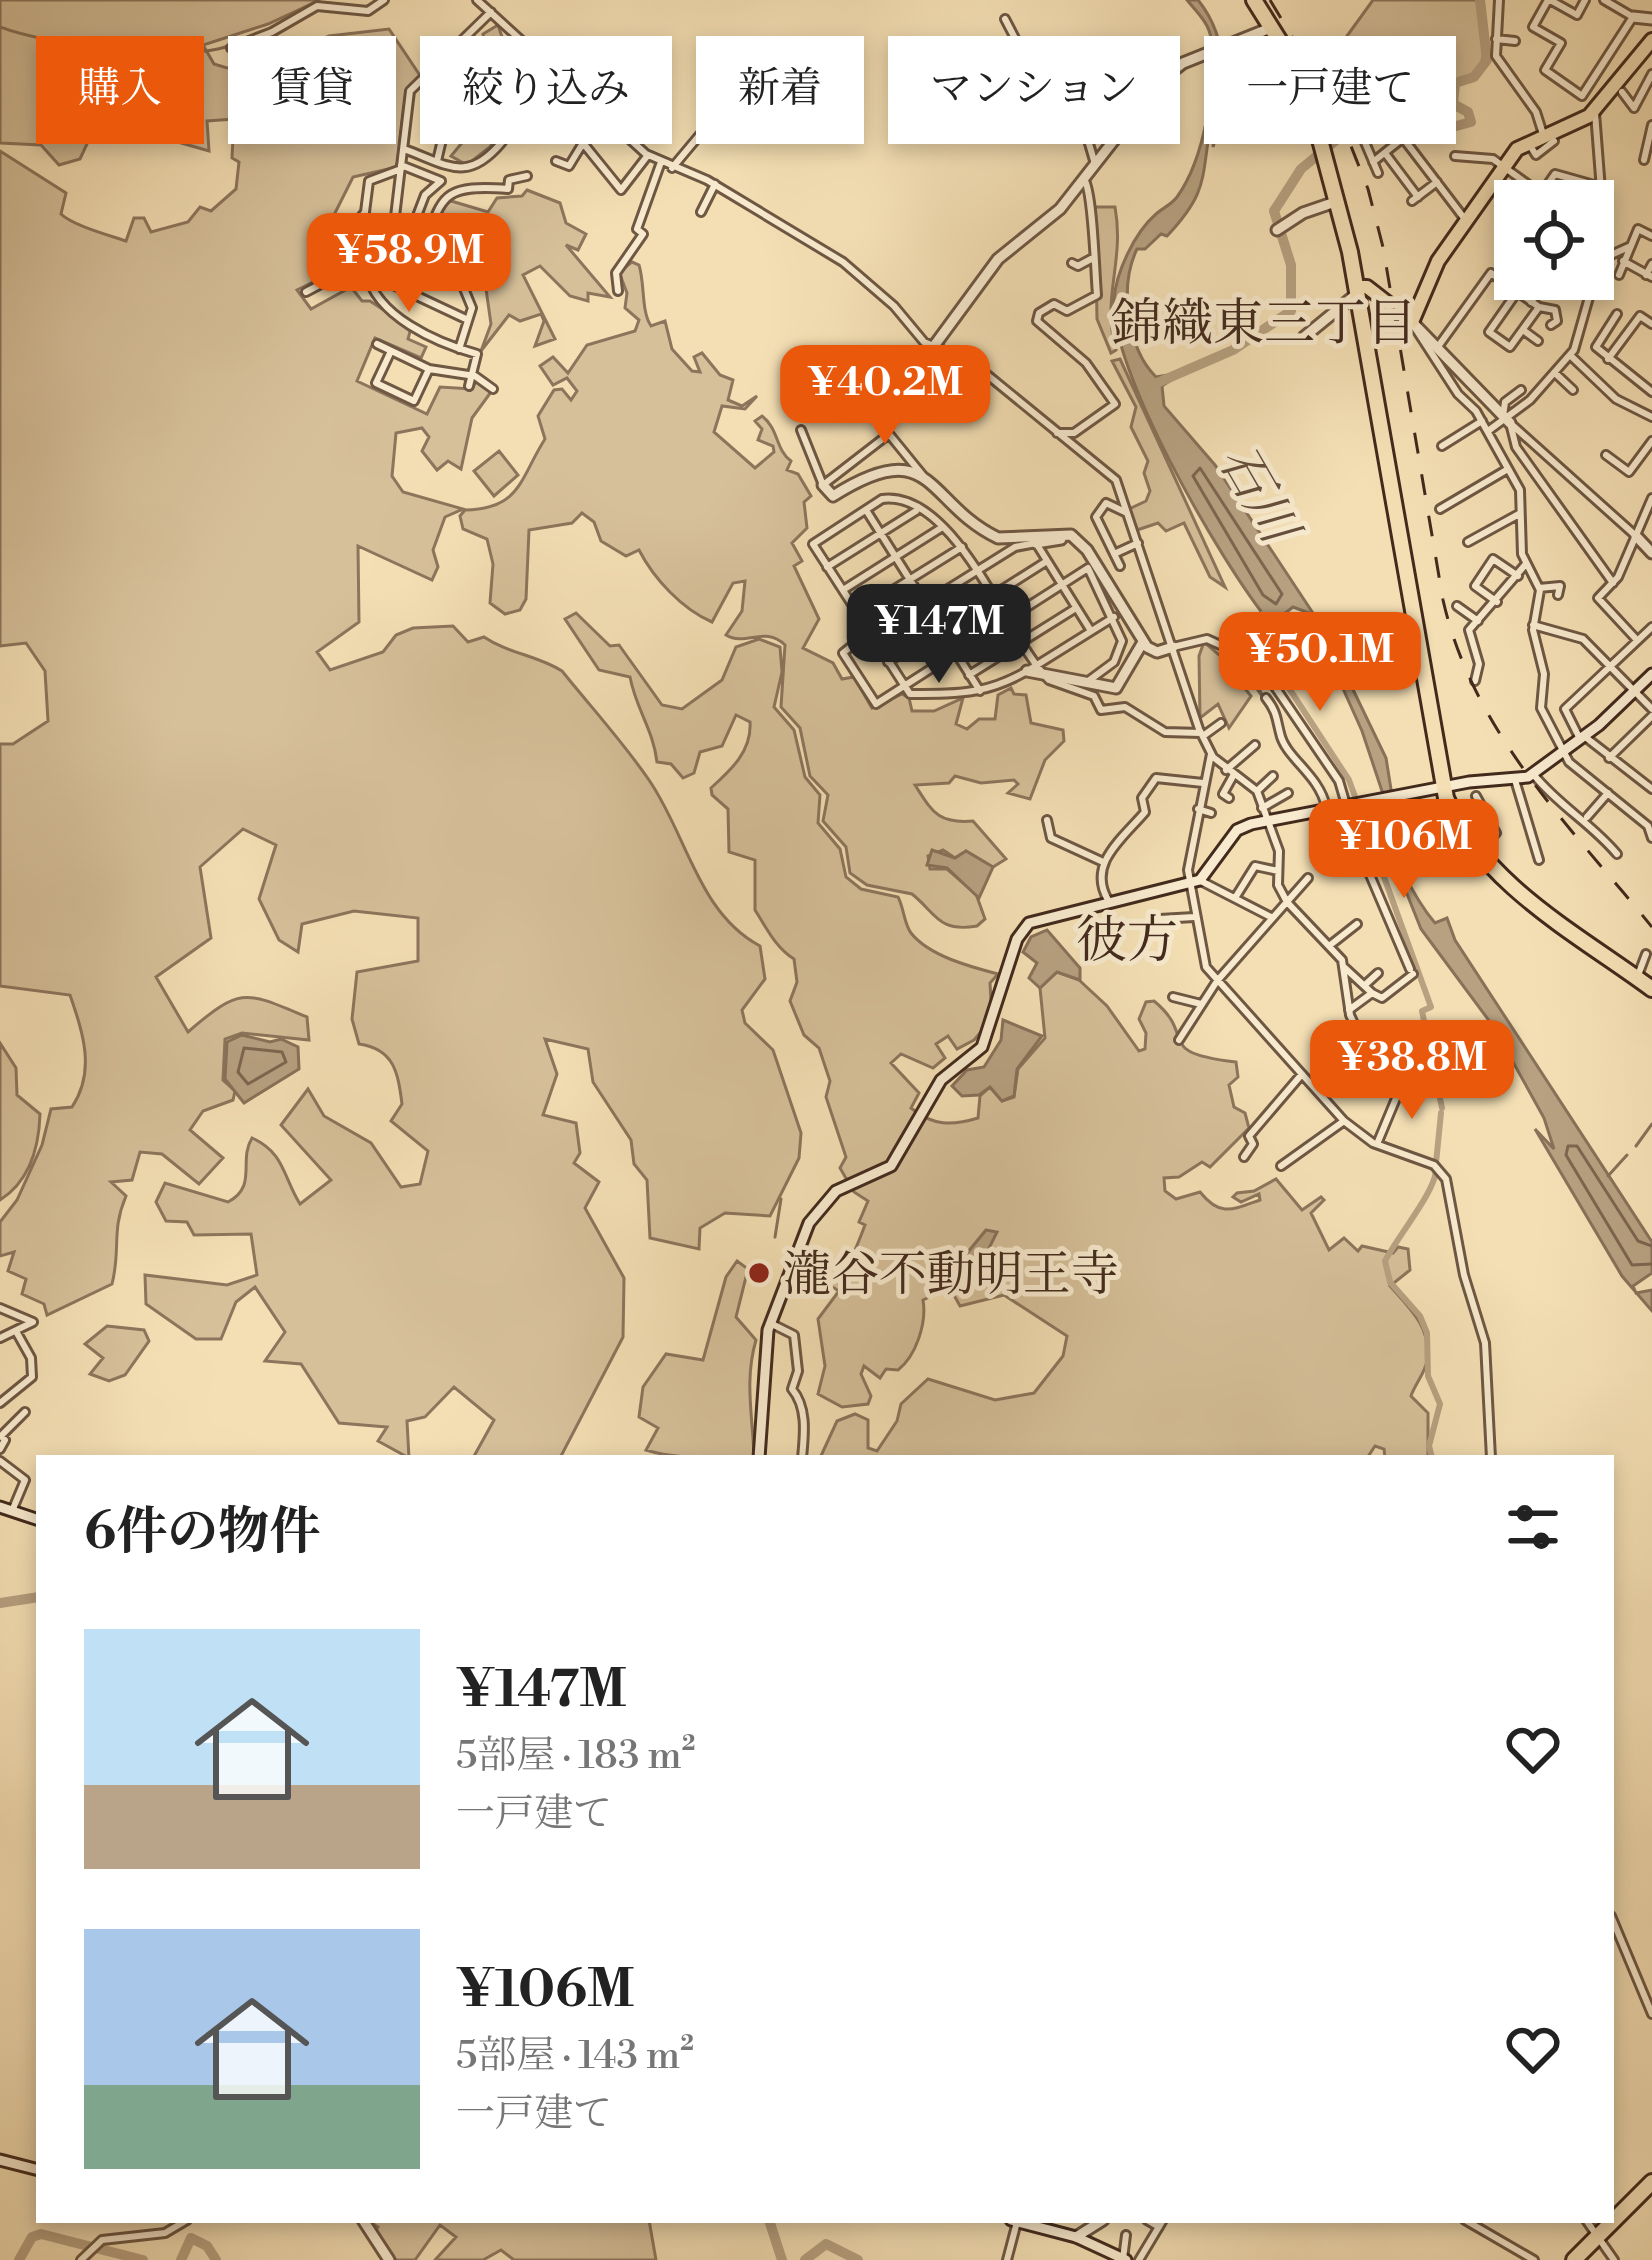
<!DOCTYPE html>
<html lang="ja">
<meta charset="utf-8">
<style>
body{margin:0;font-family:"Libre Bodoni","Noto Serif JP",serif;background:#f2f2f2;color:#222;height:100vh;display:flex;flex-direction:column;font-size:45px;white-space:nowrap}
*{box-sizing:border-box;margin:0}
p{font-size:39px;color:#767676}
.icon{flex:none;width:66px;height:66px;fill:none;stroke:currentColor;stroke-width:2;stroke-linecap:round;stroke-linejoin:round}
.map{position:relative;flex:1;overflow:hidden}
.panel{position:absolute;left:36px;top:1455px;width:1578px;height:768px;display:flex;flex-direction:column;background:#fff;border-radius:0px;box-shadow:0 6px 18px #0003}
.panel>*{flex:none}
.banner{position:absolute;left:36px;top:36px;width:1581px;height:108px;display:flex;gap:24px}
.buttons{position:absolute;left:1494px;top:180px;display:grid;gap:24px}
.buttons a{display:grid;place-items:center;width:120px;height:120px;border-radius:0px;background:#fff;box-shadow:0 6px 18px #0003;font-size:60px}
.price{position:absolute;translate:-50% -102px;padding:0 27px;border-radius:24px;background:#ea580c;color:#fff;font-size:39px;line-height:78px;filter:drop-shadow(0 3px 6px #0008)}
.price::after{content:'';position:absolute;left:50%;top:72px;width:36px;height:27px;margin-left:-18px;background:inherit;clip-path:polygon(0 0,100% 0,50% 100%)}
.price.selected{background:#222;color:#fff}
ul{padding:0;list-style:none}
li{display:flex;align-items:center;gap:36px;height:300px;padding:0 48px}
li span{display:grid;place-items:center;flex:none;width:336px;height:240px;border-radius:0px;color:#555}
li>.icon{margin-inline-start:auto}
span .icon{width:144px;height:144px;fill:#fffc;stroke-width:1}
li b{font-size:51px}
h2{display:flex;justify-content:space-between;align-items:center;height:144px;padding:0 48px;font-size:51px}
.tag{padding:0 42px;border-radius:0px;background:#fff;box-shadow:0 6px 18px #0003;font-size:42px;line-height:108px}
.tag.selected{background:#ea580c;color:#fff}
.map>svg:first-child{display:block}
.green{fill:#d6c09a;stroke:#8c755c;stroke-width:3}
.water{fill:#b7a181;stroke:#887159;stroke-width:3}
.lines{fill:none;stroke-linecap:round;stroke-linejoin:round}
.shore{stroke:#7c664f;stroke-width:3}
.stream{stroke:#887159;stroke-width:3}
.canal{stroke:#b7a181;stroke-width:6}
.river{stroke:#b7a181;stroke-width:10}
.minor-casing{stroke:#6e5743;stroke-width:12}
.tertiary-casing{stroke:#6e5743;stroke-width:15}
.secondary-casing{stroke:#422a1d;stroke-width:15}
.primary-casing{stroke:#422a1d;stroke-width:18}
.trunk-casing{stroke:#422a1d;stroke-width:20}
.minor{stroke:#f8eace;stroke-width:6}
.tertiary{stroke:#f8eace;stroke-width:9}
.secondary{stroke:#f8eace;stroke-width:9}
.primary{stroke:#f4dfb4;stroke-width:12}
.trunk{stroke:#f4dfb4;stroke-width:14}
.rail{stroke:#422a1d;stroke-width:3;stroke-dasharray:21 21;stroke-linecap:butt}
.poi-dot{fill:#8f2418;stroke:#f8eace;stroke-width:4.5}
.labels{text-anchor:middle;stroke-width:10;stroke-linejoin:round;paint-order:stroke}
.poi-label{font-size:48px;fill:#422a1d;stroke:#f8eace;text-anchor:start}
.neighbourhood-label{font-size:51px;fill:#422a1d;stroke:#f8eace}
.water-label{font-size:51px;font-style:italic;fill:#654e3b;stroke:#f8eace}
</style>
<div class="map">
<svg width="1652" height="2260" viewBox="0 0 1652 2260">
<rect width="100%" height="100%" fill="#f4dfb4"/>
<filter id="stains"><feTurbulence type="fractalNoise" baseFrequency=".00167" numOctaves="4"/><feColorMatrix values="0 0 0 0 .2 0 0 0 0 .09 0 0 0 0 .02 0 0 0 .5 -.17"/></filter>
<radialGradient id="worn" r=".72"><stop offset=".6" stop-color="#630" stop-opacity="0"/><stop offset="1" stop-color="#630" stop-opacity=".3"/></radialGradient>
<path class="green" d="M0,0H320L268,24L203,45L214,64L227,68L289,55L329,36L389,29L421,77L406,90L397,167L353,177L335,213L351,228L355,261L297,290L311,309L351,287L362,301H370L411,328L408,339L426,347L421,358L375,338L357,381L427,414L440,387L472,389L476,381L491,392L472,418L461,469L448,461L437,470L422,451L429,437L422,428L396,433L392,476L403,492L463,509L445,517L433,550L438,567L432,580L358,546L359,622L317,652L330,670L383,652L396,635L413,628L453,626L468,642L484,637C509,654 537,655 562,671C591,707 623,742 649,780C687,835 698,913 760,946L765,979L742,1010L745,1023L773,1050L801,1133L799,1158L770,1216L725,1213L700,1228L699,1249L650,1238L647,1180L634,1164L631,1140L593,1082L588,1049L545,1039L557,1074L543,1115L576,1123L580,1153L574,1163L599,1182L585,1208L624,1278L623,1337L560,1458H473L494,1420L454,1387L425,1417L407,1421L409,1458L378,1441L387,1427L339,1423L301,1364L265,1361L285,1332L255,1287L236,1302L221,1339H196L146,1304L145,1275L227,1285L257,1275L251,1234L194,1235L187,1222L166,1221L156,1202L165,1183L228,1202C258,1186 238,1161 252,1138C285,1153 283,1177 300,1204L331,1180L281,1125L308,1089L324,1116L371,1143L401,1187L420,1184L428,1151L391,1121L402,1104C398,1072 394,1049 359,1044L352,1019L357,972L418,961V918L354,911L302,924L298,952L279,940L259,899L276,845L243,829L200,867L211,938L156,977L188,1032C241,986 245,991 307,1017L309,1040L242,1033L225,1039L223,1080L235,1091L233,1100L203,1111L190,1130L223,1158L199,1184L162,1154L140,1152L132,1180L111,1182L126,1196C111,1231 121,1249 112,1284L47,1315L44,1304L22,1294L26,1279L8,1271L14,1252L0,1256V1222L17,1200L42,1145L51,1109L72,1107C96,1071 83,1033 70,995L0,986V744H13L48,721L45,671L26,643L0,646V151L66,193L61,214C72,225 108,235 126,241L134,218H144L151,232L188,222L200,207L211,211L236,189L239,162L232,158L234,119L207,121L209,151L164,138L137,120L118,119L92,133L80,159L59,165L41,145L0,143Z
M1373,0H1477C1480,22 1494,60 1472,75C1461,82 1456,79 1449,92L1455,109C1435,117 1367,120 1351,106C1340,97 1333,79 1326,65Z
M498,25L503,40L514,39L516,52L494,66C493,95 496,117 491,146L467,165L451,156L466,138L460,113L470,90L459,83L441,92L436,85L442,74L467,81L485,56L483,34Z
M569,47L619,92L603,112L554,70Z
M527,190L560,203L566,223L586,234L578,250L566,245L610,297L588,293V301L570,296L540,266L523,275L555,339L535,346L544,321L541,314L520,321L509,315L481,351L491,324L486,289L478,285L457,245L440,244L435,227L443,206L451,201L488,212L497,198L522,196Z
M1095,207H1115C1125,262 1101,297 1116,350L1111,353L1097,319Z
M632,262L639,265C645,284 641,311 651,326L665,321L672,349L692,371L700,372L694,357L702,353L720,375L733,380L728,400L742,406L757,396L745,409L722,406L714,432L755,468L774,452L773,446L758,440L762,429L755,421L762,416C779,429 775,449 791,461L787,470L798,474L811,496L804,502L807,528L792,543L802,561L794,566L819,619L803,648L833,663L842,679L854,677L872,708L902,694L909,698L912,711H934L963,698L956,724L967,729L979,719H995L998,695L1011,688L1014,694L1026,695L1031,723L1063,730L1064,741L1045,760L1030,799L1008,793L1018,784L1014,780L981,783L955,776L949,783L915,785C932,811 937,824 973,821L1006,859L993,867L966,851L955,858L943,850L928,856L930,869H947L976,894L985,919L977,926C938,933 936,913 912,894L867,885L850,873L846,847L823,821L828,795L810,776L800,728L781,707L785,645C765,625 746,647 726,635L742,611L745,581L733,583L712,622C682,609 654,579 639,550L626,556L601,541L594,522L582,513L572,523L529,530L526,599L520,610L505,614L490,603L493,564L487,539L463,529L460,516L465,510C521,509 520,478 545,439L538,416L554,390L562,389L571,400L577,391L567,378L553,385L540,366L553,357L568,373L587,345L635,331L639,320L625,308L627,293L619,272Z
M1120,359L1225,587L1210,577L1184,523L1166,531L1158,523L1137,530L1129,509L1146,501L1150,491L1144,473L1148,461L1131,427L1136,407L1112,361Z
M499,451L518,475L494,496L474,471Z
M576,613L610,646L619,645L662,705L682,709L722,680L736,647L759,639L780,647L782,672L774,707L794,730L805,777L820,795L818,823L840,849L846,877L861,889L898,897C904,908 904,924 911,933C929,956 971,967 998,974L990,983L992,1019L974,1040L957,1049L948,1036L936,1044L945,1058L933,1068L901,1054L891,1063L919,1093L911,1108C933,1126 952,1126 978,1118L980,1096L990,1087L1002,1101L1014,1097L1018,1069L1045,1038L1040,988L1057,972L1079,980L1107,1006L1139,1051L1145,1049L1146,1033L1139,1019L1146,1002L1154,1001C1198,1037 1152,1052 1236,1062L1238,1077L1229,1085L1234,1107L1245,1113L1249,1128L1210,1167L1202,1162L1179,1177L1164,1178L1165,1191L1176,1199L1200,1192C1220,1217 1232,1210 1260,1200L1259,1194L1241,1202L1233,1197L1237,1193L1254,1191L1276,1179L1302,1210L1321,1197L1324,1200L1311,1213L1329,1250L1344,1238L1358,1251L1362,1246L1393,1253L1398,1247L1408,1249L1410,1270L1390,1286C1409,1307 1432,1328 1427,1361C1425,1373 1415,1384 1411,1396L1428,1413V1458H1385L1384,1449L1375,1446L1367,1458H820L837,1421L855,1414L868,1420V1448L877,1451L897,1421L901,1404L928,1379L995,1400L1034,1393L1063,1356L1067,1336L1004,1295L960,1306L944,1277L938,1293L923,1300C927,1323 916,1356 898,1370L886,1369L880,1378L864,1366L861,1374L871,1396L868,1404L842,1407L818,1394L825,1366L818,1319L839,1291L827,1284L830,1277C851,1266 855,1251 865,1225L859,1222L868,1201L854,1192L840,1168L846,1157L826,1097L830,1081L819,1048L804,1035L790,1001L797,982L794,959C775,947 766,927 755,910V860L729,852L728,809L712,795L711,788C731,770 752,751 750,722L736,715L722,746L700,752L694,773L683,778L671,764L657,762C653,729 636,709 630,677L599,670L565,619Z
M1204,642L1225,660L1250,670L1264,699L1243,669L1228,668L1251,696L1229,728L1218,704L1200,718L1199,656Z
M0,1043L16,1068L17,1095L40,1114C39,1148 30,1181 0,1200Z
M737,1261L748,1269L736,1317L756,1340C744,1381 753,1417 754,1458C716,1456 681,1461 646,1450L658,1428L639,1417L643,1387L666,1354L703,1360L726,1277Z
M107,1326L144,1330L149,1341L125,1375L109,1381L90,1374L103,1358L85,1344Z
M367,2220H649L656,2260H514L501,2250L483,2260H435L456,2237L440,2225L415,2260H396L374,2234L378,2227Z"/>
<path class="water" d="M1187,0H1198C1230,39 1230,101 1213,147L1214,109C1199,176 1213,187 1167,236L1161,234L1145,249H1137C1119,286 1127,348 1156,377L1168,375L1171,380L1162,386L1164,406L1215,465L1344,660L1345,673L1386,758L1391,789L1379,816C1393,851 1411,895 1435,923L1447,918L1455,940L1652,1242V1273L1633,1286L1636,1293L1652,1290V1311L1622,1276L1535,1129L1554,1149L1544,1118L1493,1026L1421,929L1373,809L1383,794L1362,731L1309,613L1293,607L1271,624C1218,560 1108,364 1114,299C1116,274 1133,234 1156,214C1164,207 1171,205 1177,197C1205,158 1216,85 1211,39C1210,24 1196,11 1187,0Z
M932,850L955,858L966,851L993,867L979,898L947,868L927,865Z
M1047,930L1080,968V980L1057,972L1040,988L1029,978L1037,963L1023,952L1031,937Z
M1003,1020L1042,1036L1017,1069L1014,1096L1002,1101L990,1087L979,1095L962,1096L952,1086L967,1070L984,1067L1001,1040Z
M242,1035L270,1042L281,1039L298,1047L299,1069L244,1103L225,1079L227,1042Z
M986,1230L997,1232L984,1258L1002,1270L972,1285L950,1274Z"/>
<g class="lines">
<path class="shore" d="M1200,468L1282,594L1276,604L1263,595L1193,476Z
M244,1048L282,1052L286,1062L248,1084L238,1072Z
M1652,1246L1638,1241L1577,1146H1568L1566,1155L1632,1265L1652,1264"/>
<path class="stream" d="M317,4L343,5
M280,23L298,13
M0,27C46,45 183,63 228,46
M1636,1146L1652,1124
M1608,1176L1627,1155
M775,1237L781,1199"/>
<path class="canal" d="M1270,609L1257,618L1279,673L1349,780L1431,1007L1422,1011L1442,1108
M1436,1163L1441,1113
M1432,1458L1429,1446L1440,1404L1428,1376L1427,1333L1420,1316L1390,1282L1385,1261C1398,1236 1434,1193 1436,1171"/>
<path class="river" d="M1157,383L1233,350L1291,311V265L1274,211L1301,169L1352,127L1430,133L1471,122L1468,112L1453,104L1455,83L1474,77L1487,60L1480,0
M0,1603L39,1597
M769,2220L782,2260
M19,2260L32,2237L41,2234L143,2260
M181,2260L191,2238L207,2246L216,2260
M805,2260L826,2244L858,2260"/>
<defs>
<path id="minor" d="M477,0L646,154L707,180L843,262L894,306L924,342L974,364L1116,480L1199,729L1213,757L1257,791L1279,851L1278,885L1287,902L1342,960L1350,1015L1368,1054L1397,1096L1377,1144
M1499,0L1496,56L1536,112L1543,134
M1548,0L1533,27L1561,43L1545,70L1582,96L1633,17L1604,0
M1550,0L1577,15L1585,0
M1005,19L1018,44L1075,96L1095,164
M1496,39L1515,41
M231,48L272,32L317,6L368,11L384,0
M425,78L433,99L429,135
M1622,92L1634,108
M1634,108L1652,74
M569,120L587,132L601,115
M627,138L644,118
M1364,140L1378,173
M1529,144L1536,155L1554,141
M404,149C448,165 467,184 502,142
M1385,153L1418,197
M1455,156L1493,159L1551,201
M1644,160L1652,125
M437,161L441,144
M556,161L569,166L583,143L621,190L648,155
M1373,162L1403,138L1464,218
M672,168L724,106L746,89
M401,169L369,181L365,212L354,226L359,267L367,272C375,316 437,343 477,354L469,386
M1541,194L1555,174L1601,187
M1412,201L1437,182
M701,212L715,184
M394,223L412,229L425,195L441,181L401,165
M377,246L463,286L472,308L459,349
M1602,259L1631,246
M1623,261L1652,277
M416,263C445,202 431,183 508,189L509,180L527,176
M1072,263L1078,266L1091,259
M368,273L468,320
M1619,275L1638,229L1652,236
M1646,275L1652,264
M618,291L616,273L643,234L637,229L661,162
M306,292L355,266L394,225L410,91L491,12
M1517,292L1489,332L1510,347L1539,307
M1531,302L1548,279
M1617,314L1596,347L1652,392
M1412,323L1458,394L1476,411L1520,490L1522,554L1540,590L1533,630L1544,674L1541,708L1569,762L1648,826L1652,838
M1523,330L1538,341
M377,344L429,369L475,376L493,389
M1437,348L1491,273L1539,307L1555,310L1557,321L1551,325
M391,351L376,383L414,401L429,369
M1571,356L1616,399L1652,417
M1608,359L1640,316L1652,324
M1555,373L1573,390
M1503,416L1505,402L1521,390
M1510,423L1516,447L1613,583
M1510,423L1636,536
M801,430L823,485L889,434L924,477
M1488,431L1530,400L1574,350L1605,241L1595,113
M1057,433H1074L1115,404L1086,363L1037,321L1039,313L1054,304L1067,311L1097,295C1095,273 1093,191 1084,179
M1442,446L1482,421
M1606,455L1629,472L1652,441
M1440,509L1508,469
M866,510L980,691
M1468,542L1519,514
M1114,554L1138,543
M1120,566L1096,517L1106,503L1125,512
M827,567L916,511
M1539,588L1560,586L1558,595
M843,590L941,528
M1497,602L1475,586L1493,559L1518,576
M1457,606L1478,621
M856,613L962,547
M1114,617L1037,665C992,694 963,694 910,694L813,544L882,499C956,490 1007,639 1049,680L1094,696L1101,710L1125,707L1165,732L1201,733
M1533,625L1583,639L1652,709
M868,633L843,653L876,704L1088,568L1122,641L1114,662L1087,682
M871,637L1015,547L1036,543L1091,631
M1636,639L1598,598L1618,577L1652,498
M1173,647L1207,639L1258,662L1339,781L1359,849L1410,969
M888,662L1047,561
M969,675L1076,608
M1475,681L1479,664L1469,630L1525,565
M1266,698C1277,712 1276,718 1280,733C1285,758 1319,774 1326,807
M1203,736L1221,723
M1584,736L1652,789
M1580,739L1565,709L1652,627
M1211,754L1188,870L1206,967L1344,1121L1373,1143L1434,1165L1446,1179L1464,1275L1485,1343L1491,1458
M1609,758L1652,716
M1226,770L1255,745
M1534,775C1559,806 1591,823 1617,854
M1515,780L1539,860
M1257,791L1273,776
M1476,796L1496,833L1479,850
M1229,798L1223,794L1233,776
M1262,808L1288,793
M1198,809L1211,813
M1587,817L1608,793
M1047,820L1051,838L1101,861
M1344,869L1346,854L1359,849
M1199,880L1271,917
M1235,898L1255,866L1278,871
M1108,900C1087,864 1122,839 1145,812L1142,798L1156,778L1203,783
M1160,919L1194,917
M1329,946L1357,924
M1345,968L1372,993
M1637,978L1646,954
M1366,984L1378,973
M1173,997L1201,1004
M1349,1010L1372,993L1382,998L1413,974
M1179,1040L1217,981L1308,878
M1244,1157L1253,1144L1249,1136L1302,1074
M1281,1166L1344,1121
M0,1308L33,1322L0,1338
M770,1323L794,1335L798,1371L792,1389C808,1408 804,1436 802,1458
M0,1403L32,1377L31,1358L17,1333
M0,1449L5,1440L1,1436L25,1412
M0,1461L25,1480L12,1511
M1611,1916L1652,2014
M1147,2220L1159,2227
M1465,2220L1534,2260
M1586,2220L1614,2260
M1123,2259L1126,2235
M81,2260L102,2240L165,2233L187,2220
M1007,2260L1017,2222
M1139,2260L1163,2220"/>
<path id="tertiary" d="M1633,17L1652,19
M1277,230L1303,213L1335,202
M1412,322L1510,423
M1304,337L1359,292
M934,346L998,259L1060,209L1161,80L1183,63L1273,27
M823,485L833,496C934,432 925,503 998,538L1071,535L1087,550L1147,647L1157,652L1173,647
M1636,536L1652,553
M1036,543L1061,539
M1027,671L1116,688L1143,642
M363,2220L389,2260
M1076,2237L1103,2220"/>
<path id="secondary" d="M759,1458L768,1330L809,1223L836,1191L891,1166L941,1080L982,1047L1017,939L1029,923L1200,880L1237,830L1251,824L1469,782L1528,777L1599,725L1652,674
M0,1507L39,1520
M0,2160L39,2170
M1011,2220L1076,2237L1126,2260"/>
<path id="primary" d="M1358,287H1367L1412,322L1438,261L1517,149L1589,116L1652,40"/>
<path id="trunk" d="M1254,0L1304,80L1350,252L1446,798C1483,885 1579,935 1652,989
M1574,2260L1652,2182"/>
</defs>
<use href="#minor" class="minor-casing"/>
<use href="#tertiary" class="tertiary-casing"/>
<use href="#secondary" class="secondary-casing"/>
<use href="#primary" class="primary-casing"/>
<use href="#trunk" class="trunk-casing"/>
<use href="#minor" class="minor"/>
<use href="#tertiary" class="tertiary"/>
<use href="#secondary" class="secondary"/>
<use href="#primary" class="primary"/>
<use href="#trunk" class="trunk"/>
<path class="rail" d="M1270,0L1337,111L1368,189L1383,247L1443,600C1473,732 1569,825 1652,927"/>
</g>
<circle class="poi-dot" cx="759" cy="1273" r="12"/>
<g class="labels">
<g class="poi-label">
<text x="783" y="1290">瀧谷不動明王寺</text>
</g>
<g class="neighbourhood-label">
<text x="1264" y="340">錦織東三丁目</text>
<text x="1127" y="957">彼方</text>
</g>
<g class="water-label">
<text transform="translate(1259 493) rotate(60)" y="18">石川</text>
</g>
</g>
<rect width="100%" height="100%" filter="url(#stains)"/>
<rect width="100%" height="100%" fill="url(#worn)"/>
</svg>
<div class="buttons">
<a><svg class="icon" aria-label="locate" viewBox="0 0 24 24"><circle cx="12" cy="12" r="6"/><path d="M12 2v4M12 18v4M2 12h4M18 12h4"/></svg></a>
</div>
<b class="price" style="left:409px;top:315px">¥58.9M</b>
<b class="price" style="left:885px;top:447px">¥40.2M</b>
<b class="price selected" style="left:939px;top:686px">¥147M</b>
<b class="price" style="left:1320px;top:714px">¥50.1M</b>
<b class="price" style="left:1404px;top:901px">¥106M</b>
<b class="price" style="left:1412px;top:1122px">¥38.8M</b>
<div class="banner">
<a class="tag selected">購入</a>
<a class="tag">賃貸</a>
<a class="tag">絞り込み</a>
<a class="tag">新着</a>
<a class="tag">マンション</a>
<a class="tag">一戸建て</a>
</div>
<section class="panel">
<h2>6件の物件<svg class="icon" aria-label="filters" viewBox="0 0 24 24"><path d="M4 7h16M4 17h16"/><circle cx="9" cy="7" r="2"/><circle cx="15" cy="17" r="2"/></svg></h2>
<ul>
<li><span style="background:linear-gradient(#bfe0f5 65%,#b9a48a 0)"><svg class="icon" aria-label="home" viewBox="0 0 24 24"><path d="M3 11l9-7 9 7M6 9v11h12V9"/></svg></span><div><b>¥147M</b><p>5部屋 · 183 m²</p><p>一戸建て</p></div><svg class="icon" aria-label="heart" viewBox="0 0 24 24"><path d="M12 20l-8-8c-3-5 5-10 8-4 3-6 11-1 8 4z"/></svg></li>
<li><span style="background:linear-gradient(#a9c7e8 65%,#7fa58c 0)"><svg class="icon" aria-label="home" viewBox="0 0 24 24"><path d="M3 11l9-7 9 7M6 9v11h12V9"/></svg></span><div><b>¥106M</b><p>5部屋 · 143 m²</p><p>一戸建て</p></div><svg class="icon" aria-label="heart" viewBox="0 0 24 24"><path d="M12 20l-8-8c-3-5 5-10 8-4 3-6 11-1 8 4z"/></svg></li>
</ul>
</section>
</div>
